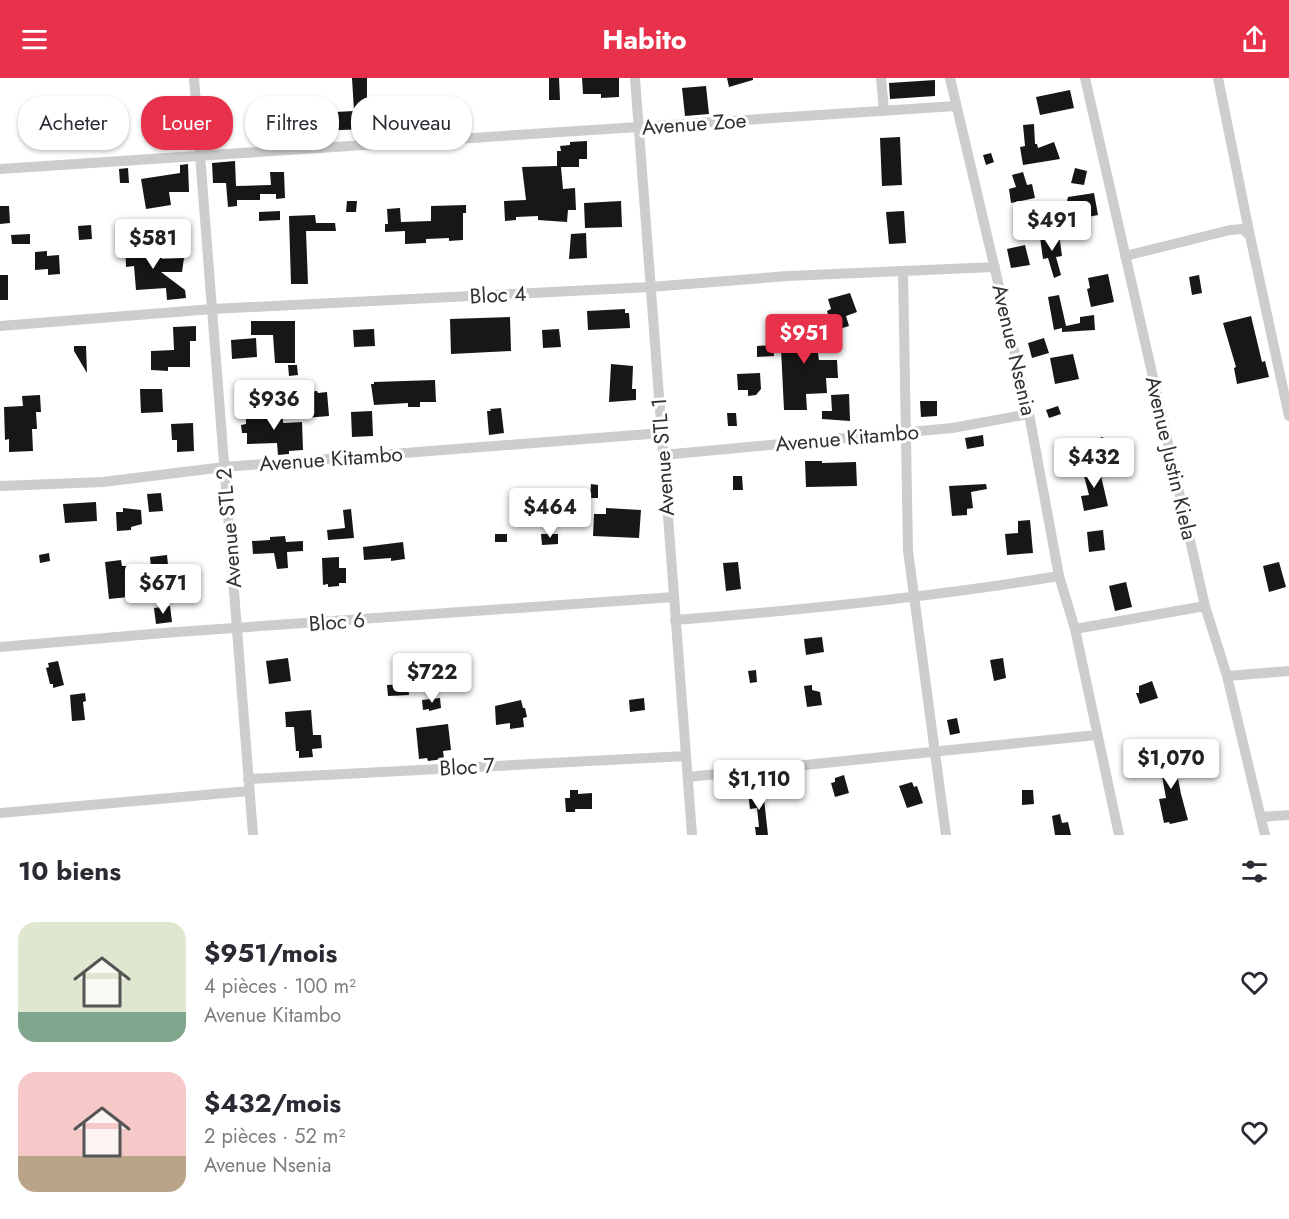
<!DOCTYPE html>
<html lang="fr">
<meta charset="utf-8">
<style>
body{margin:0;font-family:Jost,sans-serif;background:#f7f7f7;color:#2b2b33;height:100vh;display:flex;flex-direction:column;font-size:22px;white-space:nowrap}
*{box-sizing:border-box;margin:0}
p{font-size:20px;color:#7c7c81}
.icon{flex:none;width:33px;height:33px;fill:none;stroke:currentColor;stroke-width:2;stroke-linecap:round;stroke-linejoin:round}
.map{position:relative;height:757px;overflow:hidden}
.panel{display:flex;flex-direction:column;background:#fff;flex:1}
.panel>*{flex:none}
.guide{position:absolute;left:18px;top:18px;width:600px;height:54px;display:flex;gap:12px}
.price{position:absolute;translate:-50% -51px;padding:0 14px;border-radius:6px;background:#fff;color:#222;font-size:20px;line-height:39px;filter:drop-shadow(0 2px 3px #0008)}
.price::after{content:'';position:absolute;left:50%;top:36px;width:18px;height:14px;margin-left:-9px;background:inherit;clip-path:polygon(0 0,100% 0,50% 100%)}
.price.active{background:#e8324c;color:#fff}
ul{padding:0;list-style:none}
li{display:flex;align-items:center;gap:18px;height:150px;padding:0 18px}
li span{display:grid;place-items:center;flex:none;width:168px;height:120px;border-radius:18px;color:#555}
li>.icon{margin-inline-start:auto}
span .icon{width:72px;height:72px;fill:#fffc;stroke-width:1}
li b{font-size:26px}
h2{display:flex;justify-content:space-between;align-items:center;height:72px;padding:0 18px;font-size:26px}
.pill{padding:0 21px;border-radius:24px;background:#fff;box-shadow:0 2px 4px #0004;font-size:21px;line-height:54px}
.pill.active{background:#e8324c;color:#fff}
header{display:flex;justify-content:space-between;align-items:center;height:78px;padding:0 18px;background:#e8324c;color:#fff;font-size:27px;font-weight:700}
.map>svg:first-child{display:block}
.building{fill:#171717}
.lines{fill:none;stroke-linecap:round;stroke-linejoin:round}
.minor{stroke:#cdcdcd;stroke-width:10}
.labels{text-anchor:middle;stroke-width:6;stroke-linejoin:round;paint-order:stroke}
.street-label{font-size:21px;fill:#303030;stroke:#fff}
</style>
<header><svg class="icon" aria-label="menu" viewBox="0 0 24 24"><path d="M4 6h16M4 12h16M4 18h16"/></svg>Habito<svg class="icon" aria-label="share" viewBox="0 0 24 24"><path d="M12 15V3M7 8l5-5 5 5M5 13v7h14v-7"/></svg></header>
<div class="map">
<svg width="1289" height="757" viewBox="0 0 1289 757">
<rect width="100%" height="100%" fill="#fff"/>
<path class="building" d="M352,0H367V51L262,55L261,41H271L270,26H278L279,37L354,33Z
M549,0H559L560,22H549Z
M582,0H619V19L601,20V16H583Z
M727,0H753V2L729,9Z
M935,2V18L890,21L889,5Z
M706,8L709,36L685,38L682,10Z
M1070,12L1074,30L1040,37L1036,19Z
M1034,46L1035,66H1037L1038,70L1054,64L1060,81L1023,87L1020,69L1025,68L1023,47Z
M54,54L60,61L47,71L41,64Z
M900,59L902,107L882,108L880,60Z
M587,63V81H579V89H561L563,111L575,110L576,132H568L567,144L538,142V138L516,139V142L505,143L504,123L526,122L522,89L557,88V73H561L560,68L570,67V64Z
M991,75L994,84L986,87L983,77Z
M235,83L236,108L271,107L270,94H284L285,120L276,121V116H260V122H237V128L228,129L226,105H213L212,85Z
M188,86L189,114H169L171,127L146,131L141,101L180,95V87Z
M128,90L129,105H120L119,91Z
M1075,90L1087,93L1084,107L1071,105Z
M1023,94L1027,107L1032,106L1035,120L1011,125L1009,111L1016,109L1012,97Z
M1094,115L1098,137L1067,143L1066,140H1063L1068,119Z
M347,123H357L356,134H346Z
M621,123L622,149L585,150L584,125Z
M466,127V135H463V162L449,163V160L426,161V165L405,166V153L385,154V146H388L387,131L400,130L401,144L431,143V128Z
M0,128H9L10,145L0,146Z
M280,133V142L259,143V134Z
M904,133L906,165L889,166L886,134Z
M315,137L316,145H335L336,153H306L308,206H291L289,138Z
M91,147L92,161L79,162L78,148Z
M586,155L587,180L569,181L571,156Z
M30,156V166H12L11,157Z
M1059,156L1062,178L1056,179L1061,197L1054,200L1048,180L1043,181L1040,159Z
M141,159L142,179L162,178V181L184,180L182,194H161L185,212L186,220L167,222L166,210L136,212L134,188L126,189L125,160Z
M1025,167L1030,187L1011,190L1007,171Z
M47,173V178L59,177L60,196L48,197V191L35,192V174Z
M1108,196L1114,224L1091,229L1087,211L1090,210L1088,200Z
M0,197H8V222H0Z
M1199,197L1202,215L1192,217L1189,199Z
M850,215L857,234L846,238L849,248L833,253L827,233L831,231L828,221Z
M1059,217L1066,248L1080,245V239L1094,237L1095,252L1062,254V250L1054,252L1048,219Z
M625,231V235H629L630,250L588,252L587,233Z
M803,237L804,240L816,238L819,255H815L819,282H837L838,300H826L827,315L806,316L807,332H784L781,271H793L787,240Z
M1251,238L1262,284L1265,283L1269,299L1237,306L1234,290L1236,289L1223,245Z
M510,239L511,273L451,276L450,241Z
M251,243H295V285H275L273,257H251Z
M196,248V263H190V289H168V293L151,292V273L174,272L173,249Z
M374,251L375,268L354,269L353,252Z
M559,251L561,269L543,270L542,252Z
M256,260L257,279L232,281L231,262Z
M1044,260L1049,275L1032,280L1028,265Z
M773,267L774,278L757,279V268Z
M74,268H86L87,295L74,273Z
M1073,276L1079,301L1055,306L1050,280Z
M611,286L633,288L632,311H636V322L609,324Z
M288,287H297L298,297L289,298Z
M760,295L761,311L756,317L748,318V312H738L737,296Z
M435,302L436,324H420V329H408V325L374,327L371,306H374V304Z
M140,311H162L163,334L141,335Z
M317,313L318,315L327,314L329,338L305,340L303,314Z
M849,316L850,343L822,341V333H832L831,317Z
M40,317L41,334H36L37,351H32L33,373L9,374V361L5,362L4,329L23,328L22,318Z
M920,323H937V338L921,339Z
M1058,328L1061,336L1049,340L1046,332Z
M501,330L504,355L489,357L487,333H491L490,331Z
M269,332H283V345L302,344L303,372L289,373V376L278,377L277,365L247,366V355H242L241,347L246,346V335H269Z
M372,333L373,358L352,359L351,334Z
M727,335H736L737,348H728Z
M193,345L194,373L177,374V362H172L171,346Z
M983,357L984,368L967,371L965,360Z
M1103,359L1107,378L1095,381L1091,362Z
M805,383H822V385L856,384L857,408L806,409Z
M1098,385L1108,428L1084,433L1081,418L1089,417L1082,390Z
M733,398H742L743,412H733Z
M591,406L598,407V420H590Z
M986,406L987,411L971,414L973,430L967,431V437L952,438L949,408Z
M161,415L163,433L149,434L147,416Z
M96,424L97,443L65,445L63,426Z
M123,430L141,432L142,446L131,449V452L117,453L116,434H123Z
M606,430L641,432L639,460L593,458L594,436H606Z
M351,431L354,460L328,462L327,452L345,450L343,432Z
M1030,442L1033,475L1007,477L1005,456L1018,455V443Z
M1103,452L1105,472L1089,474L1087,454Z
M495,456H507V464H495Z
M541,456H558V466L542,467Z
M285,458L286,464L303,463V473L287,474L288,490L277,491L274,475L253,476L252,463L270,462V459Z
M403,464L405,481L391,483V480L364,482L363,469Z
M49,475L50,483L40,485L39,477Z
M167,477L169,497L152,499L150,479Z
M339,479V490H346V505H339V508L328,509V506L323,507L322,480Z
M121,482L122,488H128L130,506H127L128,519L109,521L105,484Z
M738,484L741,511L726,513L723,485Z
M1279,484L1286,509L1269,514L1263,488Z
M1126,504L1132,529L1115,533L1109,508Z
M170,528L172,544L156,546L154,530Z
M822,559L824,574L806,577L804,561Z
M288,580L291,603L269,606L266,583Z
M1003,580L1006,600L994,603L990,582Z
M58,583L64,607L53,610V606H50L46,590L49,589L48,585Z
M756,592L757,604L750,605L748,593Z
M1152,603L1158,620L1140,626L1136,615H1139V608Z
M408,606L409,617L388,618L387,607Z
M812,607V612L820,614L822,627L807,629L804,608Z
M85,615L86,623L83,624L85,642L72,643L70,617Z
M440,620L441,630L429,633V631L423,632L422,622Z
M644,620L645,632L630,634L629,622Z
M521,622L523,630H525L527,639L523,640L524,649L510,651V645L496,647L495,628Z
M311,632L313,657H321L322,670L312,671L313,679L299,680V673H296L294,649H286L285,634Z
M957,640L960,655L950,657L947,642Z
M448,646L451,672L443,673L444,681L428,683L427,680L419,681L416,650Z
M1171,665L1181,716L1188,742L1170,746L1169,744L1164,745L1159,721L1166,720L1161,692L1165,690L1160,668Z
M844,697L849,715L835,719L831,705L835,704V700Z
M912,704L914,709L917,708L923,725L907,730L899,708Z
M570,712H578V716L592,715V731H575V734H566L565,720H570Z
M763,712L768,757H756L755,749H759L757,730L750,731L748,714Z
M1022,712H1033L1034,726L1022,727Z
M1060,736L1062,745L1068,744L1071,757H1055L1052,738Z"/>
<g class="lines">
<path class="minor" d="M194,0L253,757
M635,0L692,757
M881,0L884,33
M950,0L1029,336L1059,498L1075,551L1119,757
M1085,0L1205,528L1227,598L1265,757
M1218,0L1250,158
M0,91L956,28
M1125,178L1230,152L1243,151L1250,158L1289,338
M903,193L908,473L946,757
M0,248L213,231L650,209L788,198L995,189
M663,377L952,350L1029,336
M0,408L103,404L224,389L662,355
M675,542C804,532 932,519 1059,498
M1075,551L1205,528
M0,569L163,555L674,519
M1227,598L1289,593
M688,699L1097,657
M248,701L686,678
M0,735L249,713
M1261,739L1289,737"/>
</g>
<g class="labels">
<g class="street-label">
<text transform="translate(694 46) rotate(-4)" y="7">Avenue Zoe</text>
<text transform="translate(498 217) rotate(-3)" y="7">Bloc 4</text>
<text transform="translate(1014 272) rotate(77)" y="7">Avenue Nsenia</text>
<text transform="translate(847 360) rotate(-5)" y="7">Avenue Kitambo</text>
<text transform="translate(663 379) rotate(-94)" y="7">Avenue STL 1</text>
<text transform="translate(1171 380) rotate(77)" y="7">Avenue Justin Kiela</text>
<text transform="translate(331 381) rotate(-4)" y="7">Avenue Kitambo</text>
<text transform="translate(229 450) rotate(-95)" y="7">Avenue STL 2</text>
<text transform="translate(337 544) rotate(-4)" y="7">Bloc 6</text>
<text transform="translate(467 689) rotate(-3)" y="7">Bloc 7</text>
</g>
</g>
</svg>
<b class="price" style="left:1052px;top:174px">$491</b>
<b class="price" style="left:153px;top:192px">$581</b>
<b class="price active" style="left:804px;top:287px">$951</b>
<b class="price" style="left:274px;top:353px">$936</b>
<b class="price" style="left:1094px;top:411px">$432</b>
<b class="price" style="left:550px;top:461px">$464</b>
<b class="price" style="left:163px;top:537px">$671</b>
<b class="price" style="left:432px;top:626px">$722</b>
<b class="price" style="left:1171px;top:712px">$1,070</b>
<b class="price" style="left:759px;top:733px">$1,110</b>
<div class="guide">
<a class="pill">Acheter</a>
<a class="pill active">Louer</a>
<a class="pill">Filtres</a>
<a class="pill">Nouveau</a>
</div>
</div>
<section class="panel">
<h2>10 biens<svg class="icon" aria-label="filters" viewBox="0 0 24 24"><path d="M4 7h16M4 17h16"/><circle cx="9" cy="7" r="2"/><circle cx="15" cy="17" r="2"/></svg></h2>
<ul>
<li><span style="background:linear-gradient(#dfe7d0 75%,#7fa58c 0)"><svg class="icon" aria-label="home" viewBox="0 0 24 24"><path d="M3 11l9-7 9 7M6 9v11h12V9"/></svg></span><div><b>$951/mois</b><p>4 pièces · 100 m²</p><p>Avenue Kitambo</p></div><svg class="icon" aria-label="heart" viewBox="0 0 24 24"><path d="M12 20l-8-8c-3-5 5-10 8-4 3-6 11-1 8 4z"/></svg></li>
<li><span style="background:linear-gradient(#f6c9c9 70%,#b9a48a 0)"><svg class="icon" aria-label="home" viewBox="0 0 24 24"><path d="M3 11l9-7 9 7M6 9v11h12V9"/></svg></span><div><b>$432/mois</b><p>2 pièces · 52 m²</p><p>Avenue Nsenia</p></div><svg class="icon" aria-label="heart" viewBox="0 0 24 24"><path d="M12 20l-8-8c-3-5 5-10 8-4 3-6 11-1 8 4z"/></svg></li>
</ul>
</section>
